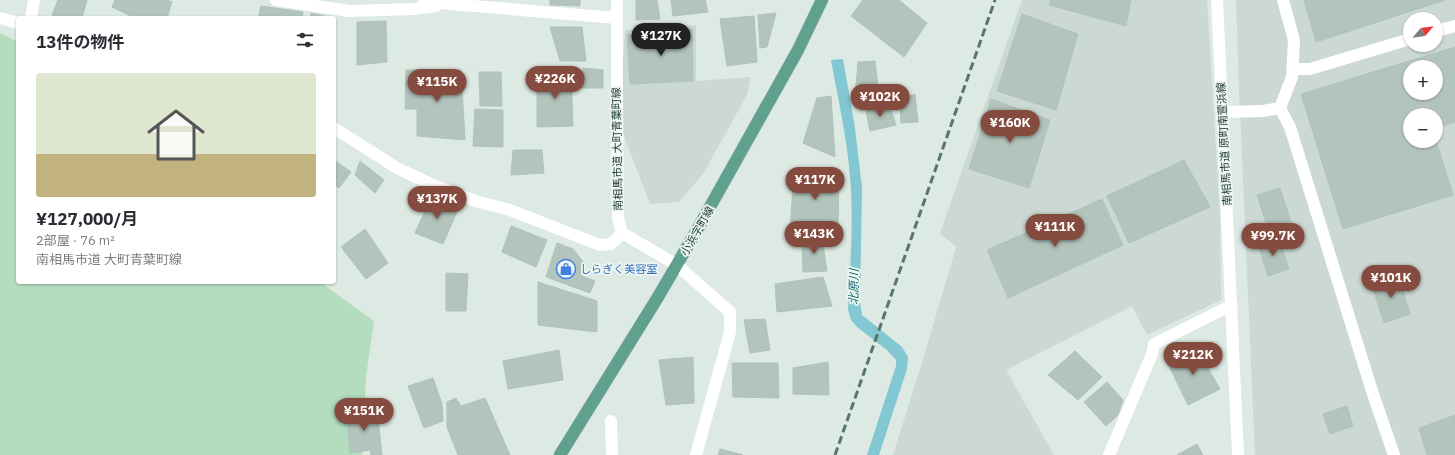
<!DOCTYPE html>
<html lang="ja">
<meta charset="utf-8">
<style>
body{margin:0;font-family:"IBM Plex Sans","Noto Sans JP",sans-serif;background:#f7f7f7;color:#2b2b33;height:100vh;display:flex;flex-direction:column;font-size:15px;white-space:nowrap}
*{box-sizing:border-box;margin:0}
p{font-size:13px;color:#7c7c81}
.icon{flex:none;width:22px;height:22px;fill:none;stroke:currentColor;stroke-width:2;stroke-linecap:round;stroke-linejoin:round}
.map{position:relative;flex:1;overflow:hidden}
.details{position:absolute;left:16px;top:16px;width:320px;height:268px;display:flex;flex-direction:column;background:#fff;border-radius:4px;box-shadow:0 1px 3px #0004}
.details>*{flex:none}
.needle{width:26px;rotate:62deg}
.buttons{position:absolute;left:1403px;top:12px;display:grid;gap:8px}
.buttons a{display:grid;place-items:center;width:40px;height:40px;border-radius:50%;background:#fff;box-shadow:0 1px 3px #0004;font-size:20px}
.price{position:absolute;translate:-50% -34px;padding:0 9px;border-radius:14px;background:#864b3f;color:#fff;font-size:13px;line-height:26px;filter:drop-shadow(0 1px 2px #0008)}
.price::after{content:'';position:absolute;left:50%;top:24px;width:12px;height:9px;margin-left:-6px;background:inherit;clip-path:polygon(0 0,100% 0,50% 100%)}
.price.on{background:#222;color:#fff}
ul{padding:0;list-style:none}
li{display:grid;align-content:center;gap:8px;height:212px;padding:0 20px}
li+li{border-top:1px solid #e1e1e2}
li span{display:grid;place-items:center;height:124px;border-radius:4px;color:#555}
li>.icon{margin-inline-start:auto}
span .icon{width:72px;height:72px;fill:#fffc;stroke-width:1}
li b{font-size:17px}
h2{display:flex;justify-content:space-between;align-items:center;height:48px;padding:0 20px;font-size:17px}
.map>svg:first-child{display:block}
.built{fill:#cbd9d2;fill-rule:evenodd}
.green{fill:#b4dcbe}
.water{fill:#82c7d1}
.building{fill:#b2c4bc;stroke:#afc3ba;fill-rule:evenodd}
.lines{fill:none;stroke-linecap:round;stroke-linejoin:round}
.major-casing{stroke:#bcc4c1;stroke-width:13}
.minor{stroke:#fff;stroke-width:12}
.major{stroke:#5fa08e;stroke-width:12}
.rail{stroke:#58756c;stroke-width:3;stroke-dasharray:8 4;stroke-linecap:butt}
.labels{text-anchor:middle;stroke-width:3.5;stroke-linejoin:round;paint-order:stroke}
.street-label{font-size:11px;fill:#1e3931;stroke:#edf6f1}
.shop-label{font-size:11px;fill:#366cbe;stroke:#edf6f1;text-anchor:start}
.water-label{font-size:12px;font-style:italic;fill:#186875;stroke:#edf6f1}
</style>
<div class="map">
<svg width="1455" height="455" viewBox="0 0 1455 455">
<rect width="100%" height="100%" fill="#dde9e3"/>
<path class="built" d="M1022,0H1207L1220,214L1221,300L1147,335L1132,306L1006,370L1054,455H893L925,353L956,247L940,233Z
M1236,0H1455V455H1255L1239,89ZM1410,19H1436V45H1410ZM1410,67H1436V93H1410ZM1410,115H1436V141H1410Z
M696,25V81L751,77L747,95L703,174L679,202L650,204L622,131L620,104L625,30Z"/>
<path class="green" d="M0,33L18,42V282H320L374,321L366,376L362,455H0Z"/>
<path class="water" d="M843,59L855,128L862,188L860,302L862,315L902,347L908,357L907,369L879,455H867L896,366V360L887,350L857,327L851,320L848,310C850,266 854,221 850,177C847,138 838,99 831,60Z"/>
<path class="building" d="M58,0H87L82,18H62L52,15Z
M115,0H167L172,2L167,18H135L112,7Z
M550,0H580V6L550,5Z
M636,0H657L660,19L636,20Z
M671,0H705L708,12L673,16Z
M863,0H899L927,23L904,57L851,16Z
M1051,0H1131L1126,26L1049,5Z
M1304,0H1445L1316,42Z
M261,6L303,12L302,18H258Z
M311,13L333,18H310Z
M776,13L767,47L760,48L758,15Z
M1022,14L1078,34L1056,110L997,91Z
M754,16L757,62L727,66L720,19Z
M386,21L387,62L357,65V22Z
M550,27H582L586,61H560Z
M692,29L693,81L630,84L627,35Z
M1455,47V122L1436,128V115H1410V141H1436V140L1453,195L1343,229L1301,94ZM1410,67H1436V93H1410Z
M875,61L878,88L856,87L858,62Z
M583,68L603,70V88H581Z
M406,70H461L465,140L417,136V109H405Z
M479,72H501L502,106H480Z
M571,72L573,126L537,127V75Z
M915,94L918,122L901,123L900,98Z
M831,96L835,157L803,143L817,98Z
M991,99L1050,120L1029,188L969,169Z
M889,104L896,125L870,131L866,111Z
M475,109L503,110V147L473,146Z
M513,150H542L544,173L511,175Z
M334,160L351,172L339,188L334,184Z
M1184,160L1210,207L1129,243L1107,196Z
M360,161L384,180L375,193L355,175Z
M794,170H839L838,229L790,232Z
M1280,188L1293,228L1270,236L1257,195Z
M432,196L459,207L443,244L415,233Z
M1102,199L1123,245L1008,298L987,250Z
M511,226L547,240L536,267L502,252Z
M365,229L388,263L366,279L341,247Z
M822,238L827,271L803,272L802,239Z
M1279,239L1289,269L1268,276L1258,245Z
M557,243L573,249L584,263L580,275L595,281L590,293L546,277Z
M446,273L468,274L466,311H446Z
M1398,275L1410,314L1384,323L1371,283Z
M823,277L832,306L777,312L775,284Z
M538,282L597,301V332L538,325Z
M765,319L770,350L750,353L744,320Z
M1196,347L1220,389L1188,405L1167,362Z
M559,350L563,380L508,389L503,361Z
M1075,351L1102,377L1078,400L1048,375Z
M693,357L694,403L666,405L659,360Z
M828,362L829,395L793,394V368Z
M732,363H778L779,398L733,397Z
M433,378L442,404L443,421L424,428L408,386Z
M1107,382L1123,400L1118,415L1106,426L1084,402Z
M456,398L461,406L485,398L510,455H458L447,427V402Z
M1347,406L1353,426L1330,434L1323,414Z
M377,409L382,455H371L370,450L350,453L347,413Z
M1455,415V455H1427L1419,428Z
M1197,444L1203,455H1177Z
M720,449L743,455H718Z"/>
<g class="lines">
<defs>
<path id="major" d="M560,455L658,297L697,230L798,50L822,0"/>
</defs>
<use href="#major" class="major-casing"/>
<path class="minor" d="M276,0L349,11L414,9L436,6
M424,0L449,4L617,18
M617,0V104L618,218L622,233L677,265L730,312V332L696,455
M1217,0L1238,455
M0,18L18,23
M31,18L34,0
M1436,31L1455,26
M1293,69H1310L1410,39
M1280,108L1292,77L1294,40L1283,0
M1223,112L1263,111L1280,108L1290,127L1372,391L1394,455
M334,128L397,168L435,186L479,202L510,210L600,245L611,244L622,233
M611,421L612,455
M1109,455L1152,354L1154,344L1232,305"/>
<use href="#major" class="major"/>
<path class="rail" d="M835,455L995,0"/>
</g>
<defs>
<symbol id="shop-ring" viewBox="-11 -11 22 22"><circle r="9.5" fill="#edf6f1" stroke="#3f7fe0" stroke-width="1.5"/><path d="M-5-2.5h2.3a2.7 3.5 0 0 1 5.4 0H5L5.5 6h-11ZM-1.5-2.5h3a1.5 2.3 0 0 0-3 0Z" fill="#3f7fe0"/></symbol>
</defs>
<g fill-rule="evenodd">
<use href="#shop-ring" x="555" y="258" width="22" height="22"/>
</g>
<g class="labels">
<g class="street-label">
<text transform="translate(1224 144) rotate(-93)" y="4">南相馬市道 原町南萱浜線</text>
<text transform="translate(617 149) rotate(-91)" y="4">南相馬市道 大町青葉町線</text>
<text transform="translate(697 231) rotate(-60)" y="4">小浜字町線</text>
</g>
<g class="shop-label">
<text x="580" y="273">しらぎく美容室</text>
</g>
<g class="water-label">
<text transform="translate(854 287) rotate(-89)" y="4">北原川</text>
</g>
</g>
</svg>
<div class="buttons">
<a><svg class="needle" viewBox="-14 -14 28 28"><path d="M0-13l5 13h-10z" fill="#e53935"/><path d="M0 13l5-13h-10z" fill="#7c7c81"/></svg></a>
<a>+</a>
<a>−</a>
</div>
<b class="price on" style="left:661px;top:57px">¥127K</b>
<b class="price" style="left:555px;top:100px">¥226K</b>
<b class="price" style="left:437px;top:103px">¥115K</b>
<b class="price" style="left:880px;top:118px">¥102K</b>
<b class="price" style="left:1010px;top:144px">¥160K</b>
<b class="price" style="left:815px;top:201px">¥117K</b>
<b class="price" style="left:437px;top:220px">¥137K</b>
<b class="price" style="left:1055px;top:248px">¥111K</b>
<b class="price" style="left:814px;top:255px">¥143K</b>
<b class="price" style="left:1273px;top:257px">¥99.7K</b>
<b class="price" style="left:1391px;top:299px">¥101K</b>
<b class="price" style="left:1193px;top:376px">¥212K</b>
<b class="price" style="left:364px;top:432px">¥151K</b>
<section class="details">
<h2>13件の物件<svg class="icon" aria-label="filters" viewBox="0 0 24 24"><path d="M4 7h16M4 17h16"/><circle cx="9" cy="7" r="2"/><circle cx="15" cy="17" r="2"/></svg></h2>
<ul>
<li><span style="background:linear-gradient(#dfe7d0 65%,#c2b280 0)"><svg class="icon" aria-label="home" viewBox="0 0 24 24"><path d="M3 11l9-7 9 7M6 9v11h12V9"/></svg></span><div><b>¥127,000/月</b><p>2部屋 · 76 m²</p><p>南相馬市道 大町青葉町線</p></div></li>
</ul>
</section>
</div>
